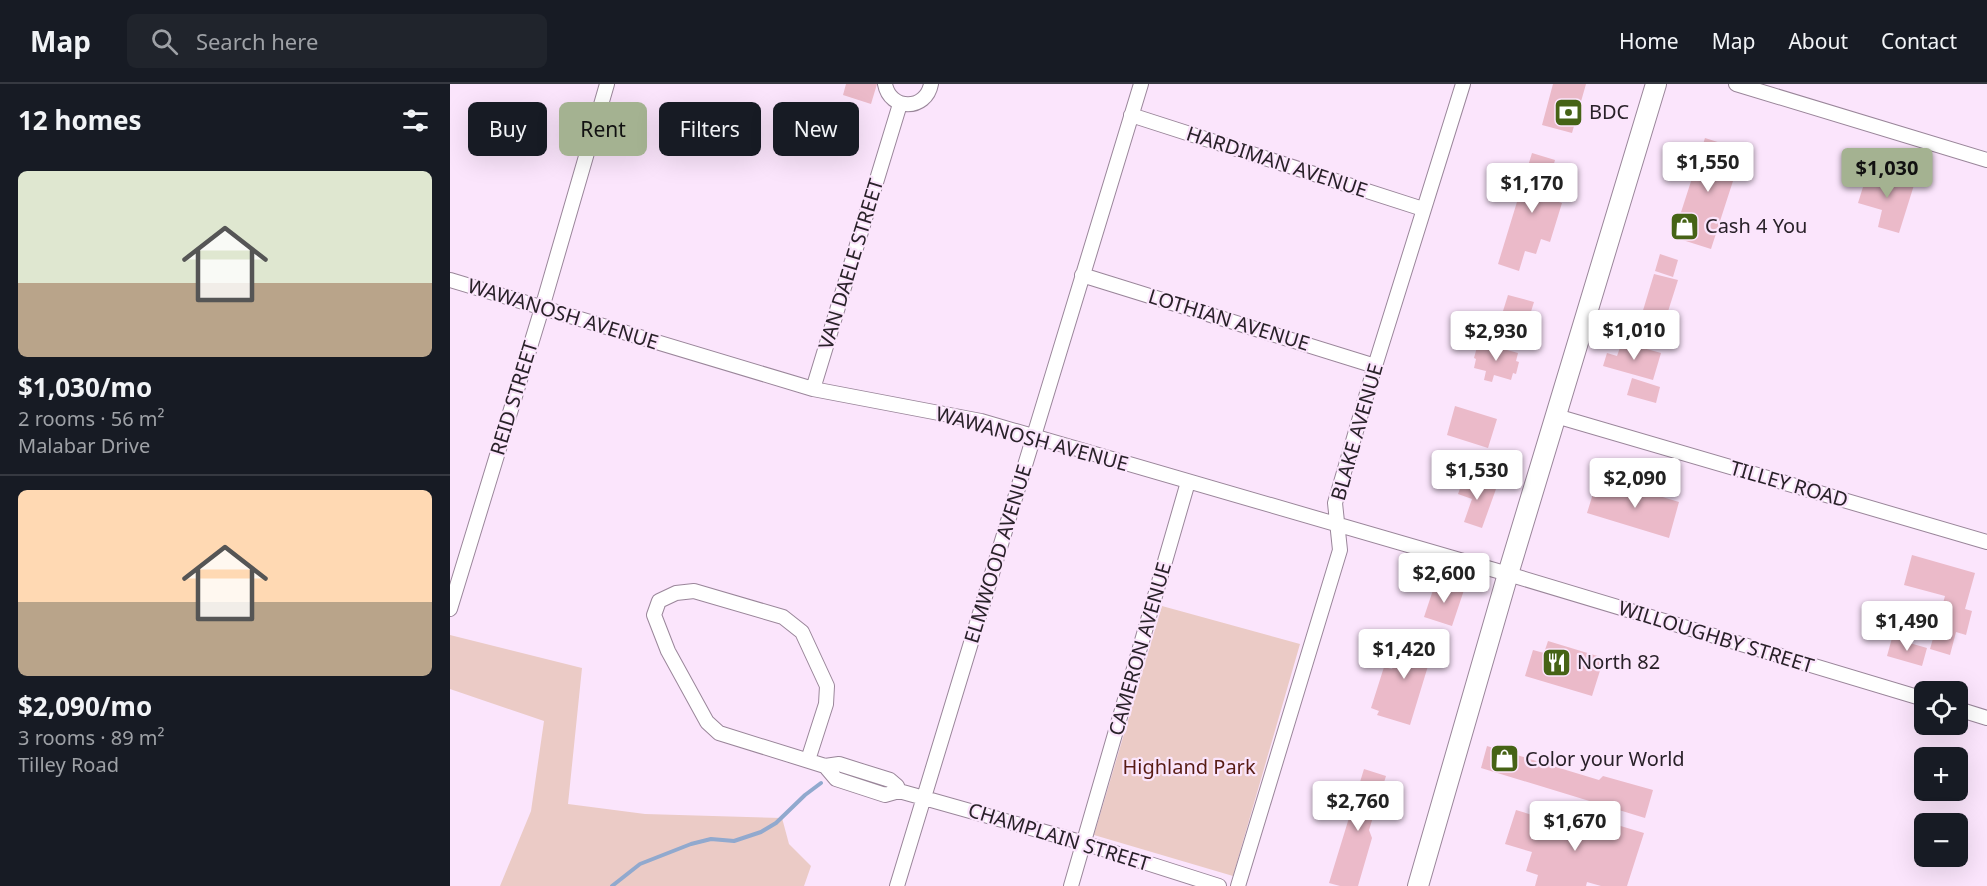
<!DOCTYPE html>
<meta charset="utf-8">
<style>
body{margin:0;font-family:"Noto Sans",sans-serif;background:#20242c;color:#f1f3f6;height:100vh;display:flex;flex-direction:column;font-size:22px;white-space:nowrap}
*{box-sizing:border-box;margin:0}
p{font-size:20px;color:#9ea1a6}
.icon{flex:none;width:33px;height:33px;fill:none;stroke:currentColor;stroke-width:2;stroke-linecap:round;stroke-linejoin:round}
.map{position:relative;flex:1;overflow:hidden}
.sheet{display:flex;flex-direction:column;background:#171b24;width:450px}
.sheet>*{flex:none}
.hud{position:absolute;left:18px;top:18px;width:570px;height:54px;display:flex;gap:12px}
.controls{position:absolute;left:1464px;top:597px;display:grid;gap:12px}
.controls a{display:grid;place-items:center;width:54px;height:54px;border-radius:9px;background:#171b24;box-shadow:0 6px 24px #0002;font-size:30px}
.price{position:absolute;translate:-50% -51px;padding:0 14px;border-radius:6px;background:#fff;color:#222;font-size:20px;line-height:39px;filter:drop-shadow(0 2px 3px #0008)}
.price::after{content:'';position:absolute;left:50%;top:36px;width:18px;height:14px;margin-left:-9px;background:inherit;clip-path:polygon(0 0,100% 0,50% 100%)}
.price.active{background:#a4b291;color:#111}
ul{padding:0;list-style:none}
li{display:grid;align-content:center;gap:12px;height:318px;padding:0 18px}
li+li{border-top:2px solid #363941}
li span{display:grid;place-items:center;height:186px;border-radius:9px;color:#555}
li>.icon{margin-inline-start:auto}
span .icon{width:108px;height:108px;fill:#fffc;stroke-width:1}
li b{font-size:26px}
h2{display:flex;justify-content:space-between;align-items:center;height:72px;padding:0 18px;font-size:26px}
.chip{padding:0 21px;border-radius:9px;background:#171b24;box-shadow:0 6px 24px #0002;font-size:21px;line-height:54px}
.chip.active{background:#a4b291;color:#111}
header{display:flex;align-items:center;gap:36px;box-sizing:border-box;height:84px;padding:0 30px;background:#171b24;border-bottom:2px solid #363941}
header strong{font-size:28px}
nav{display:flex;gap:33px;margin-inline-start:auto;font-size:21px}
.search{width:420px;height:54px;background:#20242c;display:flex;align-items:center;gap:15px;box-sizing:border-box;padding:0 21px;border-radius:9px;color:#9ea1a6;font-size:22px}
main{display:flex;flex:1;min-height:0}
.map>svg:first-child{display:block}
.green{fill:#ebcbc6}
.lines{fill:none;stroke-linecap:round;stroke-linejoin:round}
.stream{stroke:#91a9ce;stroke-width:4}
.building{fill:#ebbac9}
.street-casing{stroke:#9a869a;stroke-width:16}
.secondary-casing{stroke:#9a869a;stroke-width:22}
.street{stroke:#fff;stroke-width:14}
.secondary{stroke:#fff;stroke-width:20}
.labels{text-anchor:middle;stroke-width:4.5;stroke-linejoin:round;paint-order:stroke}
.poi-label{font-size:20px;fill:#292129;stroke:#fbe5fc;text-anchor:start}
.street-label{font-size:20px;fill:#292129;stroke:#fbe5fc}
.park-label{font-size:20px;fill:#581c14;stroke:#fbe5fc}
</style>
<header>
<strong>Map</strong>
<div class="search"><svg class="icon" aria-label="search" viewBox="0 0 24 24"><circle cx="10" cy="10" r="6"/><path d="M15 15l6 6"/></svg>Search here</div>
<nav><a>Home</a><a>Map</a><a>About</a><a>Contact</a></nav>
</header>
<main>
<section class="sheet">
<h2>12 homes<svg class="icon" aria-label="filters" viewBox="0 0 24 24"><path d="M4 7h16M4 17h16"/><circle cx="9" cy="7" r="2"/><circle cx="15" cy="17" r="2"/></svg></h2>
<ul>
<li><span style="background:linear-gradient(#dfe7d0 60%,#b9a48a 0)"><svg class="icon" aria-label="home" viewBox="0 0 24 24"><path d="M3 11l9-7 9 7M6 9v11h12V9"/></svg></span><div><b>$1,030/mo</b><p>2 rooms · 56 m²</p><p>Malabar Drive</p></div></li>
<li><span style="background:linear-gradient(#ffd9b3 60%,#b9a48a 0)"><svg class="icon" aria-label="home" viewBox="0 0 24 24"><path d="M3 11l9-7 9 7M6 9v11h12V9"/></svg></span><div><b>$2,090/mo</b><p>3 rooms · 89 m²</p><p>Tilley Road</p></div></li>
</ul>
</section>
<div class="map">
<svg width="1537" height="802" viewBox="0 0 1537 802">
<rect width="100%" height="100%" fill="#fbe5fc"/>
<path class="green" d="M712,522L850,560L783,792L644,751Z
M0,551L132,584L118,720L195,730L332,734L339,760L361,782L354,802H50L81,727L94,637L0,605Z"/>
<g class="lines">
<path class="stream" d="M162,802L190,780L241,760L261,755L284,757L311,748L326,739L355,711L371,699"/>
</g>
<path class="building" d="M396,0H427L421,20L393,11Z
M1103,0H1136L1122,49L1092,41Z
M1255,54L1293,66L1261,165L1223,153Z
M1082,69L1105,76L1099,97L1105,99L1100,115L1112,119L1100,158L1091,155L1086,170L1075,167L1069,187L1048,180Z
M1418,87L1464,101L1449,149L1428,143L1432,126L1408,119Z
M1210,170L1228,176L1223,193L1205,187Z
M1204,190L1228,196L1214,240L1191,233Z
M1058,211L1084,218L1074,250L1048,243Z
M1172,258L1211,269L1203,296L1153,282L1157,269L1167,272Z
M1032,259L1068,269L1066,277L1069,278L1066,290L1063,289L1061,296L1044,291L1042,298L1034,296L1036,287L1024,284L1026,275L1024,274L1027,263L1030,264Z
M1182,294L1210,303L1206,319L1177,311Z
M1005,322L1047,335L1038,364L997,351Z
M1014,394L1046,405L1032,444L1014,438L1022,415L1008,410Z
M1146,400L1170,408L1173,401L1229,418L1219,454L1137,429Z
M1462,471L1525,489L1515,525L1522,527L1516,551L1506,548L1500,571L1480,565L1495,512L1454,501Z
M986,497L1014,506L1002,542L974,533Z
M953,549L985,559L960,641L927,631L929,627L921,624L934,583L942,585Z
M1442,554L1477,564L1472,582L1437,572Z
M1098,557L1154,574L1142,612L1075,592L1083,566L1094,569Z
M1037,662L1149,696L1153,692L1203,706L1195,734L1031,684Z
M914,685L936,692L919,746L922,754L908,802H890L879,799Z
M1066,726L1105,738L1108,733L1161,750L1164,740L1194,749L1177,802H1151L1137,798L1136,802H1085L1088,791L1076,787L1082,768L1055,760Z"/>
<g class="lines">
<defs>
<path id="street" d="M435,0C440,27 476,27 481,0
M1286,0L1537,76
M681,31L973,125
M632,191L925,282
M0,196L363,305L531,337L1058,490L1474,615
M363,305L450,20
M1106,332L1537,458
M0,525L92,224L157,0
M1508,625L1537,634
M358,676L376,620L377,602L352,548L333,533L244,507L226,509L209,517L204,531L218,567L257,638L269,649L375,682
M449,707L447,702L440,696L389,680L375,682L386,695L435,711L449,707L474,714L634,759L769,802
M447,802L691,0
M621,802L738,398
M788,802L890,466L885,419L925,282L1013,0"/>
<path id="secondary" d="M968,802L1058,490L1206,0"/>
</defs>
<use href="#street" class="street-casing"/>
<use href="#secondary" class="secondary-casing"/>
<use href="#street" class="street"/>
<use href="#secondary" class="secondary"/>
</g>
<defs>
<symbol id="bank-square" viewBox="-11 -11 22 22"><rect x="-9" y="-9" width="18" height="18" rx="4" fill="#466316" stroke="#fbe5fc"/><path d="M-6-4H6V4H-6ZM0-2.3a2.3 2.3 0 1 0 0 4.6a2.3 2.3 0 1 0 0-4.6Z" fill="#fff"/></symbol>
<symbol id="shop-square" viewBox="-11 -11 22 22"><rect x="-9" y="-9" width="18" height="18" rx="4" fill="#466316" stroke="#fbe5fc"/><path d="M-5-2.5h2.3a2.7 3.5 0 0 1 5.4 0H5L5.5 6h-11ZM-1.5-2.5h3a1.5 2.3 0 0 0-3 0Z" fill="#fff"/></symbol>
<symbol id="restaurant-square" viewBox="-11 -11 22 22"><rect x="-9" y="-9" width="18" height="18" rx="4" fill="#466316" stroke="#fbe5fc"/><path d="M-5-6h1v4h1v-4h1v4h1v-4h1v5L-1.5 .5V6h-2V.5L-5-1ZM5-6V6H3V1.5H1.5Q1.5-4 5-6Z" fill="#fff"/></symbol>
</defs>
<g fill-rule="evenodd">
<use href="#bank-square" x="1102" y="12" width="33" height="33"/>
<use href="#shop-square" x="1218" y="126" width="33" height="33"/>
<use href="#restaurant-square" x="1090" y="562" width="33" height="33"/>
<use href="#shop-square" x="1038" y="658" width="33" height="33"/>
</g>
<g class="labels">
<g class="poi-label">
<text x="1139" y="35">BDC</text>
<text x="1255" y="149">Cash 4 You</text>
<text x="1127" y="585">North 82</text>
<text x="1075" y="682">Color your World</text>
</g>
<g class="street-label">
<text transform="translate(827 78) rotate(18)" y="7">HARDIMAN AVENUE</text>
<text transform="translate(401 180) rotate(-73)" y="7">VAN DAELE STREET</text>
<text transform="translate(113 230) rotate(17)" y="7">WAWANOSH AVENUE</text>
<text transform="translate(779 236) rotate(17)" y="7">LOTHIAN AVENUE</text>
<text transform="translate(64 314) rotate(-73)" y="7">REID STREET</text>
<text transform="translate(907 348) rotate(-74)" y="7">BLAKE AVENUE</text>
<text transform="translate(582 355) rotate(15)" y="7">WAWANOSH AVENUE</text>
<text transform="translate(1339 400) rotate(16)" y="7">TILLEY ROAD</text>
<text transform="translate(548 470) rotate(-73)" y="7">ELMWOOD AVENUE</text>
<text transform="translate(1266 553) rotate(17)" y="7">WILLOUGHBY STREET</text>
<text transform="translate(690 565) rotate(-74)" y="7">CAMERON AVENUE</text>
<text transform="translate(609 753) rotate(17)" y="7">CHAMPLAIN STREET</text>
</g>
<g class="park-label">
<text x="739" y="690">Highland Park</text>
</g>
</g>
</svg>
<div class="controls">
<a><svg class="icon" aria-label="locate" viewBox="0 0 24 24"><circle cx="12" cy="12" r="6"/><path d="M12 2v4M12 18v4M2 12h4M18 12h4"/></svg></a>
<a>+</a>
<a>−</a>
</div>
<b class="price" style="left:1258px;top:109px">$1,550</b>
<b class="price active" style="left:1437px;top:115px">$1,030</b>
<b class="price" style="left:1082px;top:130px">$1,170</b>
<b class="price" style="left:1184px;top:277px">$1,010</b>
<b class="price" style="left:1046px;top:278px">$2,930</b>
<b class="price" style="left:1027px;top:417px">$1,530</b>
<b class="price" style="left:1185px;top:425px">$2,090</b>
<b class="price" style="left:994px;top:520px">$2,600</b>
<b class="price" style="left:1457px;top:568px">$1,490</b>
<b class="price" style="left:954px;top:596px">$1,420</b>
<b class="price" style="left:908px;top:748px">$2,760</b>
<b class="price" style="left:1125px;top:768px">$1,670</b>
<div class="hud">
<a class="chip">Buy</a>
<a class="chip active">Rent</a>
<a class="chip">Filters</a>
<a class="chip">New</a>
</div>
</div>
</main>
